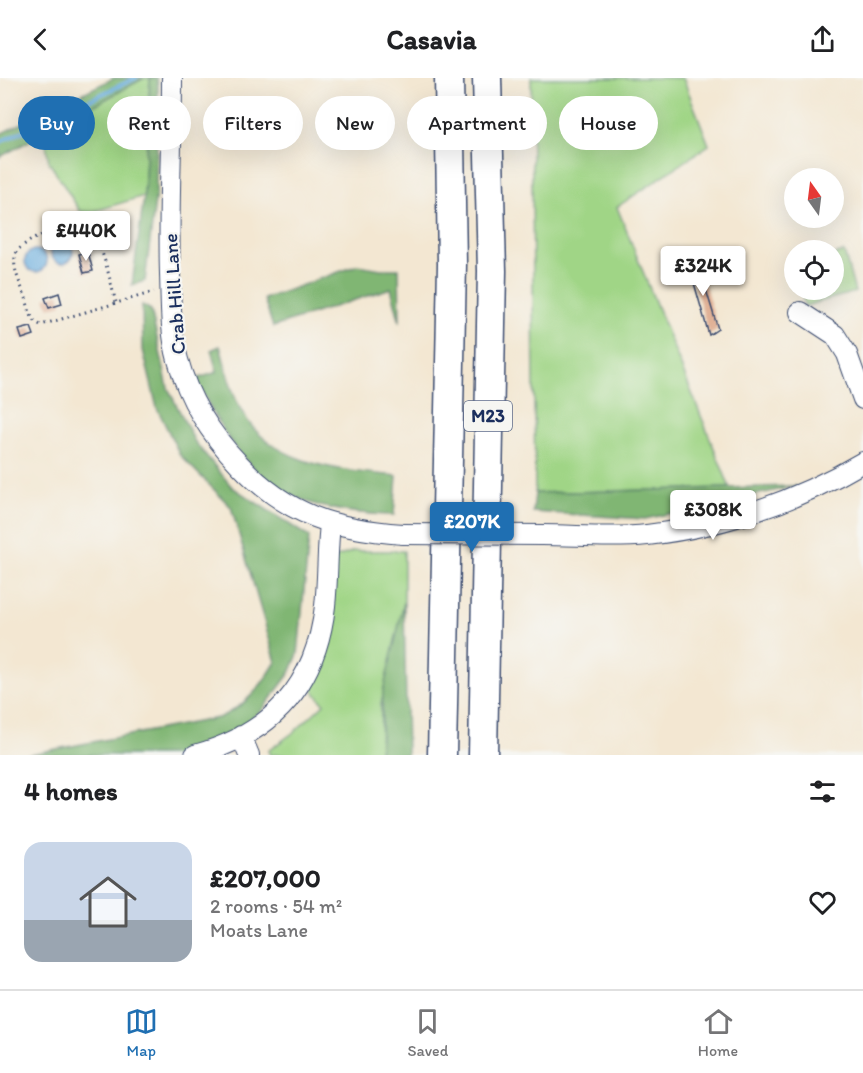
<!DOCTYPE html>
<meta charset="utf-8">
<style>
body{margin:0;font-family:Itim,sans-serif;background:#f6f6f6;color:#202124;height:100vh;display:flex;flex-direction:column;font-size:22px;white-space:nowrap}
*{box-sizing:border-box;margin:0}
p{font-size:20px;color:#757577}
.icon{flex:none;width:33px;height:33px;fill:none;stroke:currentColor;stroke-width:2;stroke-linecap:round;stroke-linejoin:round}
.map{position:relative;height:677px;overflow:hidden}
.side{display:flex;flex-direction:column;background:#fff;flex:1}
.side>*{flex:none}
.guide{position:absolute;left:18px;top:18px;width:828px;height:54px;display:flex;gap:12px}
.needle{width:39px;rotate:346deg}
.buttons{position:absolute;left:784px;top:90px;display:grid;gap:12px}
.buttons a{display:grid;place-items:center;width:60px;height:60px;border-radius:50%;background:#fff;box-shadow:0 6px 24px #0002;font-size:30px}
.price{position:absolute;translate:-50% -51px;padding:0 14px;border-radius:6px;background:#fff;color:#222;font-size:20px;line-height:39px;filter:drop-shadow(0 2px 3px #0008)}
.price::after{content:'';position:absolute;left:50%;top:36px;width:18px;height:14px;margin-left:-9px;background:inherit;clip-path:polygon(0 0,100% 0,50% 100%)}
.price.active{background:#1f6fb2;color:#fff}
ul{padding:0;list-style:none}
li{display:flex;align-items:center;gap:18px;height:150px;padding:0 24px}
li span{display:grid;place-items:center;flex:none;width:168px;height:120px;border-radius:18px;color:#555}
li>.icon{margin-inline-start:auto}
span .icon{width:72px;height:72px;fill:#fffc;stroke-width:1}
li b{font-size:26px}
h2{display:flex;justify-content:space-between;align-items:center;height:72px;padding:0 24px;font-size:26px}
.chip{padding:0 21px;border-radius:27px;background:#fff;box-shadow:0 6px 24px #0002;font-size:21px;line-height:54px}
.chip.active{background:#1f6fb2;color:#fff}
header{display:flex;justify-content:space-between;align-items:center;height:78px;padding:0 24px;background:#fff;font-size:27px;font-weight:700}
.tabs{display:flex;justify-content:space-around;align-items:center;height:84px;border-top:2px solid #e0e0e0;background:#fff;font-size:16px;color:#757577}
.tabs a{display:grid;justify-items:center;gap:3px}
.tabs .active{color:#1f6fb2}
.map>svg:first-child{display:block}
.green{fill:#a0d586;stroke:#5e8272;stroke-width:1.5}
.forest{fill:#80b673;stroke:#4e7268;stroke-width:1.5}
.water{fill:#6aadde;stroke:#426e9e;stroke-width:1.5}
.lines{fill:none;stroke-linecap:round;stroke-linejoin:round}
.stream{stroke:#6aadde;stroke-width:4.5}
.building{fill:#e0b196}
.minor-casing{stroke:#3b4b6f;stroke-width:22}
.highway-casing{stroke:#3b4b6f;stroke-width:31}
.path{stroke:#3b4b6f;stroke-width:3;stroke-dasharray:1.5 4.5;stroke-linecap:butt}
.minor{stroke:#fff;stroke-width:20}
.highway{stroke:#fff;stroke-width:28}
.minor-bridge-casing{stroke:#3b4b6f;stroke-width:22;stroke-linecap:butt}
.minor-bridge{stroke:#fff;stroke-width:20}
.labels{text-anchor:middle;stroke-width:4.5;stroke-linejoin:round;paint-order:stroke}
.shield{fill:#f6f6f2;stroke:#5d6b8a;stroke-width:1.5}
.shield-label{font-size:18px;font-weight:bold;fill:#1b2f5e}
.street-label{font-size:20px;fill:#1b2f5e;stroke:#f6f6f2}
</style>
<header><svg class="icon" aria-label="back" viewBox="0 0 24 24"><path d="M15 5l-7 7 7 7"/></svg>Casavia<svg class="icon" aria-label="share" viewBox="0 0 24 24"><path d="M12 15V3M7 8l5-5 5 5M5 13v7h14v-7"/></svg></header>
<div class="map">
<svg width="863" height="677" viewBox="0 0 863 677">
<rect width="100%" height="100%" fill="#f6f6f2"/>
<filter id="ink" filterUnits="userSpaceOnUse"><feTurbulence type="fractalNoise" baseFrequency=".0167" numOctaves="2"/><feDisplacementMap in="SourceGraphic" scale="12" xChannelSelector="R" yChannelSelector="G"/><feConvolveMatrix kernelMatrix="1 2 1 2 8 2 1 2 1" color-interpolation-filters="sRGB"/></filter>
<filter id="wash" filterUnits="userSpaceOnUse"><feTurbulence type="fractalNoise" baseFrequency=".008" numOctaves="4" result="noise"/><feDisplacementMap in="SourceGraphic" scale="24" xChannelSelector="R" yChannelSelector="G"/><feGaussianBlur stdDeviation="1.35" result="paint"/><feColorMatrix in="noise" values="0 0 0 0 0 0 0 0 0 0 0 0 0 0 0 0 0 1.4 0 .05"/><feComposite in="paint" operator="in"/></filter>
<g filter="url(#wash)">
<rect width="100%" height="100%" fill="#f3e7d2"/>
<path class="green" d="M144,0H150L144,118L89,135L80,133L49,84L44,55Z
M531,0H683L709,67L617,129L730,410L535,415Z
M844,174L855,214L805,228L800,212H834V177Z
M354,473H404V525L381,626L380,677H270L268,673L294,654L324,626L309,607L334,480Z"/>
<path class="forest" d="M114,0H144L0,79V56Z
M150,0H157L158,7L156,115L145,203L132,207L144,118Z
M358,187L381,191H399L400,245L391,210L273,249L264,221Z
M142,227L151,232L168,310L195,364L232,409L309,459L298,576L290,595L262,632L235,653L176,677H25L218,640C246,628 261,609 276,584L231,429L180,377L157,330L143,272Z
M220,268C226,289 230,311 240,330C269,388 340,392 397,398L394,437C282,434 243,400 196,301L217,294L211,272Z
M796,408L645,441L533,434L535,415Z
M404,525L407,677H380L383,613Z"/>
<path class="water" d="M51 174a11 11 0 1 1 22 0a11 11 0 1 1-22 0Z
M25 183a11 11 0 1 1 22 0a11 11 0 1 1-22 0Z"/>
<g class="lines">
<path class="stream" d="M0,64L136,0"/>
</g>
<g id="blocks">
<path class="building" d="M88,174L93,193L84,195L79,176Z
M697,182L718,251L709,257L688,184Z
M59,215L62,226L49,230L45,220Z
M31,249L34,257L22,261L19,252Z"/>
</g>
</g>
<g filter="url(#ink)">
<use href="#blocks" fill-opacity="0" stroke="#3b4b6f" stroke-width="1.5"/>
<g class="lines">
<defs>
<path id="minor" d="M172,0C172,65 168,131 170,196C171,225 170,254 178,282C189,323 211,357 240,387C288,438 335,451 403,456
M800,234L835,257L847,276L863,321
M542,457C576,457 613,461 647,457C726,448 795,424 863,384
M241,658L249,677
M195,677C272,656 316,608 325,528C328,501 327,473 330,446"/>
<path id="highway" d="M442,677L452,186L449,0
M483,677L492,193L487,0"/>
</defs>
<use href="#minor" class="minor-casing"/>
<use href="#highway" class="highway-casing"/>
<path class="path" d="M116,224C110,205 104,167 90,154C77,141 22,160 16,176C11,189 21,207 26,220C29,230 30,243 41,247L154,214"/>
<use href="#minor" class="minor"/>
<use href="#highway" class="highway"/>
<defs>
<path id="minor-bridge" d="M403,456L542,457"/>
</defs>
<use href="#minor-bridge" class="minor-bridge-casing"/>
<use href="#minor-bridge" class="minor-bridge"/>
</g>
</g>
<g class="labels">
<rect class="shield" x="464" y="323" width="48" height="30" rx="4.5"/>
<g class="shield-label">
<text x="488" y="344">M23</text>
</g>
<g class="street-label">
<text transform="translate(174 216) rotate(-94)" y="7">Crab Hill Lane</text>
</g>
</g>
</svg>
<div class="buttons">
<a><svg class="needle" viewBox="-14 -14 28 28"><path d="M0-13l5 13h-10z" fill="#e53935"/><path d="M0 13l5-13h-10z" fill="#757577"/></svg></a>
<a><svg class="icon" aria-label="locate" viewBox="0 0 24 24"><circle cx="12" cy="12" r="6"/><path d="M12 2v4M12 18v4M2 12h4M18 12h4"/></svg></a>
</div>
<b class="price" style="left:86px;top:184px">£440K</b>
<b class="price" style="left:703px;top:219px">£324K</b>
<b class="price" style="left:713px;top:463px">£308K</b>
<b class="price active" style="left:472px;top:475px">£207K</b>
<div class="guide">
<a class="chip active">Buy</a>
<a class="chip">Rent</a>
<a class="chip">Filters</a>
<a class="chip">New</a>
<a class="chip">Apartment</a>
<a class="chip">House</a>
</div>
</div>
<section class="side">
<h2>4 homes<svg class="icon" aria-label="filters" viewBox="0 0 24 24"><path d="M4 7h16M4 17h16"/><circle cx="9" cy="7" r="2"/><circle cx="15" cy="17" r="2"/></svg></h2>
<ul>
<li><span style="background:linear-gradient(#c9d6e8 65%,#9aa5b1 0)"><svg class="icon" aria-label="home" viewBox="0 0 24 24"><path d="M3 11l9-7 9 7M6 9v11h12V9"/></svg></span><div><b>£207,000</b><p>2 rooms · 54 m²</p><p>Moats Lane</p></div><svg class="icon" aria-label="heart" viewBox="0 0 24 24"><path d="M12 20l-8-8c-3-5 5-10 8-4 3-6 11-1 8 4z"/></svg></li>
</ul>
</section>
<nav class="tabs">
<a class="active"><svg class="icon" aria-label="map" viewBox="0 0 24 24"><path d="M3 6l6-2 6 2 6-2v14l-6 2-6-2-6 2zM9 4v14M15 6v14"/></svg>Map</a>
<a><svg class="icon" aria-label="saved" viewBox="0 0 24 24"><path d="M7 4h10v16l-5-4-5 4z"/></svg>Saved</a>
<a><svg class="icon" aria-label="home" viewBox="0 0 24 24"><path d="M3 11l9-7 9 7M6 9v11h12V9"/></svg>Home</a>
</nav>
